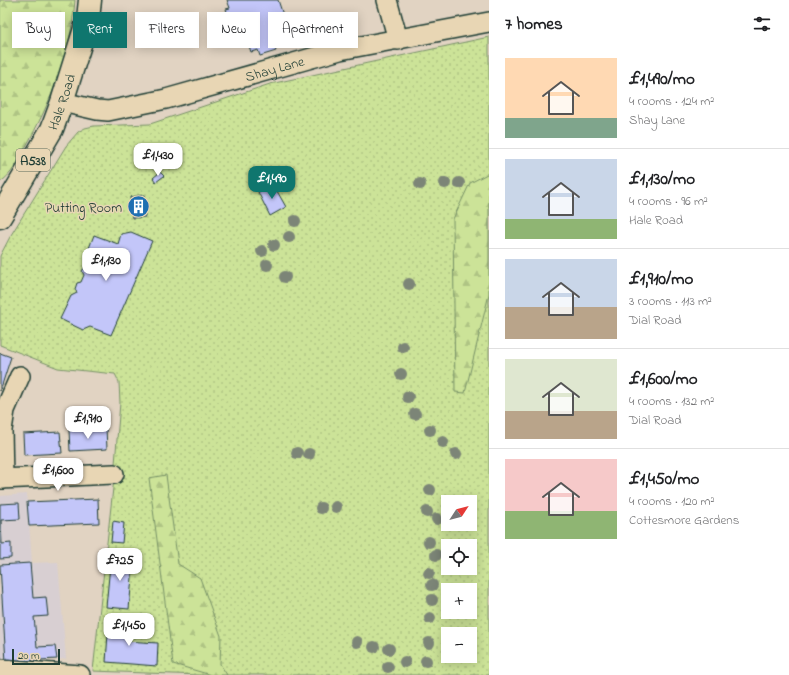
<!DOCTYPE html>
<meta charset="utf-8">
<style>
body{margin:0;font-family:"Indie Flower",sans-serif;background:#f2f2f2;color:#202124;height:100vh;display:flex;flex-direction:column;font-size:15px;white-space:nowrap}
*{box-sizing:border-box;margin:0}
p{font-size:13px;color:#757577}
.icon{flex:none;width:22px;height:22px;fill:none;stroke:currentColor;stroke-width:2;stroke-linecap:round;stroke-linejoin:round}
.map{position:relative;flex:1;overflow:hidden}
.side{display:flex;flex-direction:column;background:#fff;width:300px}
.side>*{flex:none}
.guide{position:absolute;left:12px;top:12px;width:380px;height:36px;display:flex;gap:8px}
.needle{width:26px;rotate:54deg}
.tools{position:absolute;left:441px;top:495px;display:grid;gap:8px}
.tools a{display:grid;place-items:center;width:36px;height:36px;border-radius:0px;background:#fff;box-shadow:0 2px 10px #0003;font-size:20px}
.scale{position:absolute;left:12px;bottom:10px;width:48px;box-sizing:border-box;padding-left:4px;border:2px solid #1f3d34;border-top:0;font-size:11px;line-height:14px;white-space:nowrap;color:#1f3d34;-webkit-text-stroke:3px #e8d6b4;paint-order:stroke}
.price{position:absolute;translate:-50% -34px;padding:0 9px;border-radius:8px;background:#fff;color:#222;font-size:13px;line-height:26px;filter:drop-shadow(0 1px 2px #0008)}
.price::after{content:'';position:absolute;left:50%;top:24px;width:12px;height:9px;margin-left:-6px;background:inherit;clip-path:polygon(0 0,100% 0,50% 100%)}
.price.on{background:#0f766e;color:#fff}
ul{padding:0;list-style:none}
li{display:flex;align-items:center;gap:12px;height:100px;padding:0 16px}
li+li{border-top:1px solid #e0e0e0}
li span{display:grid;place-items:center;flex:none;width:112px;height:80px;border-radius:0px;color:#555}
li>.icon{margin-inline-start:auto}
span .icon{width:48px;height:48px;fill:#fffc;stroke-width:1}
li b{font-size:17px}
h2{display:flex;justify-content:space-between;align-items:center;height:48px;padding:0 16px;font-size:17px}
.chip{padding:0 14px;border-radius:0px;background:#fff;box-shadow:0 2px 10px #0003;font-size:14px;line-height:36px}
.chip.on{background:#0f766e;color:#fff}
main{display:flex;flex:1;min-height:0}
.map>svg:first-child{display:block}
.built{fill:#d8cfd2}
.grass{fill:url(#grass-dots);stroke:#769066;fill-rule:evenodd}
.forest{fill:url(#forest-firs);stroke:#769066}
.building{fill:#c3c6f9;stroke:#1f3d34}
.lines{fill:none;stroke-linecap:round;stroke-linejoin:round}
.minor-casing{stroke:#1f3d34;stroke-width:22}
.major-casing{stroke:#1f3d34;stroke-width:25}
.minor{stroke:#e8d6b4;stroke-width:19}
.major{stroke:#e8d6b4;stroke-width:22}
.tree{fill:#7b8577}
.labels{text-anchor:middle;stroke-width:3;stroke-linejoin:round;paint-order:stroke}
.shield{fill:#e8d6b4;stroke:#5b6b5a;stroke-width:1}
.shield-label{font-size:13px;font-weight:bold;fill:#1f3d34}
.street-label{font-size:14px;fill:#1f3d34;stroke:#e8d6b4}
.poi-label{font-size:14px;fill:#1f3d34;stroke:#e8d6b4;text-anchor:end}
</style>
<main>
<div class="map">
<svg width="489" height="675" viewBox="0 0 489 675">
<defs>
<pattern id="grass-dots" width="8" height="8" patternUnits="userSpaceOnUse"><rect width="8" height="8" fill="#cce398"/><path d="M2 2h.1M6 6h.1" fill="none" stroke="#afc484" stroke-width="1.8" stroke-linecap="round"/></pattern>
<pattern id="forest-firs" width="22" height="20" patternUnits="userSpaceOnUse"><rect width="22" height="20" fill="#cce398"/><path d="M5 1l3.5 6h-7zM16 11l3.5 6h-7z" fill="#afc484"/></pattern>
</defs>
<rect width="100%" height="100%" fill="#e1d3c2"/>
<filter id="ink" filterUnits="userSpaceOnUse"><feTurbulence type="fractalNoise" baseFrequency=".025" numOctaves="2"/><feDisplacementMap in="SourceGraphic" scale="8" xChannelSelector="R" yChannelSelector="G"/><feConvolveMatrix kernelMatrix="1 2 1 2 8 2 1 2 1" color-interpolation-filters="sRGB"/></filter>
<g filter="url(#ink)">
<path class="built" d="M27,494L32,563L58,562L66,659L0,664V496Z"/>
<path class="grass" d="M489,37V675H200L93,671L113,488L120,403L119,382L115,374L58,368L0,345V256L11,235L66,146L78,132L85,128L94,126L150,124L270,84ZM448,502H470V524H448ZM448,546H470V568H448ZM448,590H470V612H448ZM448,634H470V656H448Z"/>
<path class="forest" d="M0,0H75C71,53 51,102 25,148C19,160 11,176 0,182Z
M489,173V294L465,393L455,392L453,219L470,183Z
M166,475L178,564L200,578L221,636L220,664L227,675H211L173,664L149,478Z"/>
<path class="building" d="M227,0H278L291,39L274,45L276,51L260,56L258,50L251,52L243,28L234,31L226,9L230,8Z
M160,172L164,176L156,182L153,178Z
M273,184L286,207L270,216L258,192Z
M144,195L145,217L132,218L130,197Z
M131,232L152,241L111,335L90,327L83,330L60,319L71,296L77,293L75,289L77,283L81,282L84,275L82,271L89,261L86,256L94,235L118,244L121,234Z
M0,353L11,357L0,391Z
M106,428L107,449L70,451L69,430Z
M60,432L62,453L24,455L23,434Z
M98,499L99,523L29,526L27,502Z
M19,503L20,519L1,520L2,544L11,543V558L0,559V504Z
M113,521L124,523L122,543L111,542Z
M111,555L134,557L129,609L106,607Z
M30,563L33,598L46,597L48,616L34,617L37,647L55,646L57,659L6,662L0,565Z
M109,619L128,620L126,641L158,643L157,666L106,662Z"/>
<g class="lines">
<defs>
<g id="minor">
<path d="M387,0L398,40"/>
<path id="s1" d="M62,102L97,110L108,111L166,99L340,50L489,22"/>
<path d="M0,479L114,474"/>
<path d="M3,479L2,430L5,410L20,376"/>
<path d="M0,669L80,675"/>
</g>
<g id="major">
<path id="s2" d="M0,217L52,129L62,102L88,19L90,0"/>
</g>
</defs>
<use href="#minor" class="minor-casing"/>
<use href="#major" class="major-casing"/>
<use href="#minor" class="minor"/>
<use href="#major" class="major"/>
</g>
<g class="tree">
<circle cx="445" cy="183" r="6"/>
<circle cx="459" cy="183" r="6"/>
<circle cx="420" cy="184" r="6"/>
<circle cx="295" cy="221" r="6"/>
<circle cx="289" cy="237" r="6"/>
<circle cx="274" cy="245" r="6"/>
<circle cx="262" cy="251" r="6"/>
<circle cx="267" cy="265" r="6"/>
<circle cx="285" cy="277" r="6"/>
<circle cx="409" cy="284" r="6"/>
<circle cx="403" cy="347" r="6"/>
<circle cx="401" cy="374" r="6"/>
<circle cx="408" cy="397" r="6"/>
<circle cx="415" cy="414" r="6"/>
<circle cx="430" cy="430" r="6"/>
<circle cx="443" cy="442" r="6"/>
<circle cx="297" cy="453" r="6"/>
<circle cx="309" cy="454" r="6"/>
<circle cx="456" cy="454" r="6"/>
<circle cx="430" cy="490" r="6"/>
<circle cx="336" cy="507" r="6"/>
<circle cx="321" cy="508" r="6"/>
<circle cx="427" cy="512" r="6"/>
<circle cx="437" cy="519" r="6"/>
<circle cx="429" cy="542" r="6"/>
<circle cx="436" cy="555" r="6"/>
<circle cx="429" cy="573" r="6"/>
<circle cx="432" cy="585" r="6"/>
<circle cx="432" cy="600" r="6"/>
<circle cx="430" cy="618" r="6"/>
<circle cx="357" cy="642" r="6"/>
<circle cx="429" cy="643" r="6"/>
<circle cx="374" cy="647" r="6"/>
<circle cx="389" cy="649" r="6"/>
<circle cx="426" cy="661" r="6"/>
<circle cx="405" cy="662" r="6"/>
<circle cx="388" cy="667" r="6"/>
</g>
</g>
<defs>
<symbol id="building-disc" viewBox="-11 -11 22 22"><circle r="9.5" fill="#1f6fb2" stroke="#e8d6b4"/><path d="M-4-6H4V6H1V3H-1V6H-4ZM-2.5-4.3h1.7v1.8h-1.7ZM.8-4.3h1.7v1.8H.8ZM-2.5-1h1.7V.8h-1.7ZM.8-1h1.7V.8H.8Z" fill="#fff"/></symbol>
</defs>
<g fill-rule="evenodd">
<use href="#building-disc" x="126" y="194" width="25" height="25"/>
</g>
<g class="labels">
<rect class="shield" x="16" y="149" width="34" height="22" rx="3"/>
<g class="shield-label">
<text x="33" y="165">A538</text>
</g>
<g class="street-label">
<text dy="5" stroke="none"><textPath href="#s1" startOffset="219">Shay Lane</textPath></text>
<text dy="5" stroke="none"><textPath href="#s2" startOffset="131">Hale Road</textPath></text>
</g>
<g class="poi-label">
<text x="122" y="212">Putting Room</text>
</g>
</g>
</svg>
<div class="tools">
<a><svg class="needle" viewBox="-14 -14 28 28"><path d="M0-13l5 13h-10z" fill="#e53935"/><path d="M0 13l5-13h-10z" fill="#757577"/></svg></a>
<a><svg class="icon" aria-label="locate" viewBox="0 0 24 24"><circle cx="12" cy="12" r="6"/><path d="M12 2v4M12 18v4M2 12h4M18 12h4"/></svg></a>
<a>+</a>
<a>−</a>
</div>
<div class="scale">20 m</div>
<b class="price" style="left:158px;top:177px">£1,430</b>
<b class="price on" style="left:272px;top:200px">£1,490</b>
<b class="price" style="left:106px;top:282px">£1,130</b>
<b class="price" style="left:88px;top:440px">£1,910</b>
<b class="price" style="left:58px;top:492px">£1,600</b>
<b class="price" style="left:120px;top:582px">£725</b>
<b class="price" style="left:129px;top:647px">£1,450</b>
<div class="guide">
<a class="chip">Buy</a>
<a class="chip on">Rent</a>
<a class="chip">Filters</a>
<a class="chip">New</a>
<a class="chip">Apartment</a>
</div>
</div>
<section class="side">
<h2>7 homes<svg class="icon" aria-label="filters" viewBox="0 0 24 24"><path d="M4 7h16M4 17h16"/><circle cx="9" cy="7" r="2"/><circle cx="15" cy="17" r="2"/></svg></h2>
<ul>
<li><span style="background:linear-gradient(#ffd9b3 75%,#7fa58c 0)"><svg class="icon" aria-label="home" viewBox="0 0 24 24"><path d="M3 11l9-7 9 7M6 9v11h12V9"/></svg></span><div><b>£1,490/mo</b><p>4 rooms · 124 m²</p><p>Shay Lane</p></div></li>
<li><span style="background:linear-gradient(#c9d6e8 75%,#8fb573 0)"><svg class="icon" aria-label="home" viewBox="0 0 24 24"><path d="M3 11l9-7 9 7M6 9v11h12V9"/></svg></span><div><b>£1,130/mo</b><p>4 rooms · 96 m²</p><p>Hale Road</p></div></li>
<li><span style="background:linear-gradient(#c9d6e8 60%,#b9a48a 0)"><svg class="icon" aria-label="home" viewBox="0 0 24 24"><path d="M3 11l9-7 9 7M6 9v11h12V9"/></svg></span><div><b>£1,910/mo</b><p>3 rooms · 113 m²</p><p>Dial Road</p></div></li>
<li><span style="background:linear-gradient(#dfe7d0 65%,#b9a48a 0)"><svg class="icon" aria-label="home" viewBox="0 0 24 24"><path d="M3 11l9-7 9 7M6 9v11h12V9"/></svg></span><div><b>£1,600/mo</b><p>4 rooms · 132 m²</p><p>Dial Road</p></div></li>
<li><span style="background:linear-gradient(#f6c9c9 65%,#8fb573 0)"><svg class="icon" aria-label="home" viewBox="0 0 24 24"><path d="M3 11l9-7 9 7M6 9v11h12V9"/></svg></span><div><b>£1,450/mo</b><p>4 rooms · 120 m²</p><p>Cottesmore Gardens</p></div></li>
</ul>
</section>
</main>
